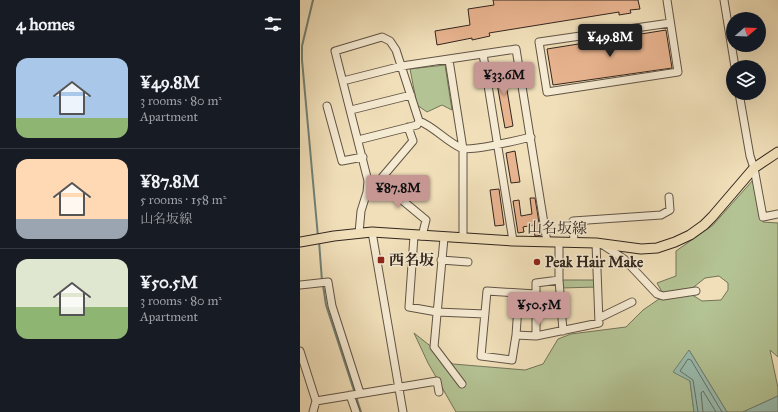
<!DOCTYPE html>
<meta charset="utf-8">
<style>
body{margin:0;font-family:"IM FELL Great Primer","Noto Serif JP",serif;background:#20242c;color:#f1f3f6;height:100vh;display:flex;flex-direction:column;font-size:15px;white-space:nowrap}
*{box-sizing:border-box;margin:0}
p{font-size:13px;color:#9ea1a6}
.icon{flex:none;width:22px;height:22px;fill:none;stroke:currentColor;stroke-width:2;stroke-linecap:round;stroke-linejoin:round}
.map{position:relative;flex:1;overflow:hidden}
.side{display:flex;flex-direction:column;background:#171b24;width:300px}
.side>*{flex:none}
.needle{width:26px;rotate:71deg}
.tools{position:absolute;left:426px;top:12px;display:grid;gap:8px}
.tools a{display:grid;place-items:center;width:40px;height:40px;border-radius:50%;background:#171b24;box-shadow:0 4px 16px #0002;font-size:20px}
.price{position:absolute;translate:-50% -34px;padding:0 9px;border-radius:4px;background:#c59692;color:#111;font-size:13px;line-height:26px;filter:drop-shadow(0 1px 2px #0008)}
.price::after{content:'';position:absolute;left:50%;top:24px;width:12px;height:9px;margin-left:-6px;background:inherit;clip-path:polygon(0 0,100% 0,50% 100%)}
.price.on{background:#222;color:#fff}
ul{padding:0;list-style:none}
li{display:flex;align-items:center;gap:12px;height:100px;padding:0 16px}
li+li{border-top:1px solid #363941}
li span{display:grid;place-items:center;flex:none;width:112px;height:80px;border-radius:12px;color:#555}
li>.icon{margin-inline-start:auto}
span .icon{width:48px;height:48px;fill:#fffc;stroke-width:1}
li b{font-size:17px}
h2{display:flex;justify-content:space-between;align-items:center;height:48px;padding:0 16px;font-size:17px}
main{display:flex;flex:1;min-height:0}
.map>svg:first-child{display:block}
.green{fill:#b4c394;stroke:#737459}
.water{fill:#9abdb0;stroke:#708176}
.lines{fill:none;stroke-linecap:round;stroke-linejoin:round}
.shore{stroke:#667267;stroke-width:1}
.stream{stroke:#708176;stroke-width:2}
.building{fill:#e9b490;stroke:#32261e}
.minor-casing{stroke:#625445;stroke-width:9}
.major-casing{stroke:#32261e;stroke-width:11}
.minor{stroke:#f5ead2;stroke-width:7}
.major{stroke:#f0dfb9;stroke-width:9}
.poi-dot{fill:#8f2418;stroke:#f5ead2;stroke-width:1.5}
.labels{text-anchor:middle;stroke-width:3;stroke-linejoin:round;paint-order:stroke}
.street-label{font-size:15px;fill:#32261e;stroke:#f5ead2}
.poi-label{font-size:15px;font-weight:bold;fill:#32261e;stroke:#f5ead2;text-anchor:start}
</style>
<main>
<section class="side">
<h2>4 homes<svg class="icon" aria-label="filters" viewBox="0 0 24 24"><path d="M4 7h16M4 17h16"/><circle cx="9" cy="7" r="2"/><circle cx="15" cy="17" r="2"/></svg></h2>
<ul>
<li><span style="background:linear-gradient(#a9c7e8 75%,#8fb573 0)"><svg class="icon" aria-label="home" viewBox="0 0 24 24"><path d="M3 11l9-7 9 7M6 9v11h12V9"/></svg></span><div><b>¥49.8M</b><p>3 rooms · 80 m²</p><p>Apartment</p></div></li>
<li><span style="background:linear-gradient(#ffd9b3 75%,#9aa5b1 0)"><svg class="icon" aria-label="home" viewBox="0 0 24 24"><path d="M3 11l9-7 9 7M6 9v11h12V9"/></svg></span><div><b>¥87.8M</b><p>5 rooms · 158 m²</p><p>山名坂線</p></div></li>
<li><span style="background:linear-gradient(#dfe7d0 60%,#8fb573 0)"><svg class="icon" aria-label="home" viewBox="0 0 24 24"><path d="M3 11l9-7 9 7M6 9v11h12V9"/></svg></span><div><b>¥50.5M</b><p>3 rooms · 80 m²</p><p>Apartment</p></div></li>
</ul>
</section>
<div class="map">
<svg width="478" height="412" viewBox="0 0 478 412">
<rect width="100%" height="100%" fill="#f0dfb9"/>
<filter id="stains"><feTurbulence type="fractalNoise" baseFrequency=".005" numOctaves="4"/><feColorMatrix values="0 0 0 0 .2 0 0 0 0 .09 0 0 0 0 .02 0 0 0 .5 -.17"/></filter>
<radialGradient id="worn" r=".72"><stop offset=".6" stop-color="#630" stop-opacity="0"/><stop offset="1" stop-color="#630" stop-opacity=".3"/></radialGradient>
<path class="green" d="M145,65L152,110L142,105L127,112L117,105L110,69Z
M453,180L463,222L478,223V357L470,350L478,388V396L443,412H427L389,350L390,381L394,412H156L128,363L114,333L153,364L225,370L243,364L258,339L271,334L326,327L343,310L359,299L389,293L402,301L421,300L428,290V283L419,276L405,278L390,290L363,294L357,283L376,276V251L413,225Z
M259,280H298V287L260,288Z"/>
<path class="water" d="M389,350L427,412H394L390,381L373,372Z
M478,396V412H443Z"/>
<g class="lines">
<path class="shore" d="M398,412L393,380L380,371L388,359L391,360L422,412
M403,412L401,393L403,391L416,412"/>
<path class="stream" d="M13,0L2,46V60L18,237
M19,241L22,281
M23,285L26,305L61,412"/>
</g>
<path class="building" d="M193,0H338L340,9L330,10L331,13L319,15V12L189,33L190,36L172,40V38L137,45L135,31L170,25L168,9L194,5Z
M366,30L372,68L253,85L247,49Z
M203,66L213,126L205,128L194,67Z
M215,151L220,182L211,183L206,153Z
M199,189L204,225L195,226L190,190Z
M230,198H235L241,235L237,236H235L233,225L223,227L224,232L218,233L213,201L219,200L221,216L232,214Z"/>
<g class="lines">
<defs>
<path id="minor" d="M367,0L378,72L247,92L239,42L370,23
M424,0L435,67
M183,54L213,241
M149,60L163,149V238
M43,81L102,66L216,49L247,242
M439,93L450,156L454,168L463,217L478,214
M27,106L42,161L63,157
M51,110L111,95
M119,121C133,126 146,141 161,148C169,152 219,140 231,137
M58,140L117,125L119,121L96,50L90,41L82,37L35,51L68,181L67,192L61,211L59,233
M74,181H79L113,141L108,127
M79,181L126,220L122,236
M72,232L103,412
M114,236L109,307L137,312L185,314
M144,238L134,347L162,384
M259,243V280L263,331
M274,243L273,221L361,215L370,210L369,197
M303,245L324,259L357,294L363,296L396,291
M141,260L168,262
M0,285L28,282L32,306L60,393
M219,293L216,335L212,360L181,356L187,291L236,294
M299,318L332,302
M216,335L236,336L299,323L296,243
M236,336V283L259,280
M0,351L16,401L13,412
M50,395L56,412
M16,401L137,381L139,392"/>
<path id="major" d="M0,242L34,236L72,232L213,241L296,243L341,249L357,248L375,242L390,235L404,225L412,217L454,168L478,152"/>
</defs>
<use href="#minor" class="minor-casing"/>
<use href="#major" class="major-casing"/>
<use href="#minor" class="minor"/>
<use href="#major" class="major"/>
</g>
<g class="poi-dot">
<rect x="77" y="256" width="8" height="8" rx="2"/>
<circle cx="237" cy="262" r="4"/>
</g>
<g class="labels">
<g class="street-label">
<text transform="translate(257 228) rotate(1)" y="5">山名坂線</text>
</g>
<g class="poi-label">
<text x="89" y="265">西名坂</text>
<text x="245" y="267">Peak Hair Make</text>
</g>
</g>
<rect width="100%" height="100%" filter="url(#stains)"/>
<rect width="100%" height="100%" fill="url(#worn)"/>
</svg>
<div class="tools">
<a><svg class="needle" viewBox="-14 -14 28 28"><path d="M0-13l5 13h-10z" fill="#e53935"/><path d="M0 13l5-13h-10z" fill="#9ea1a6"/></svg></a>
<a><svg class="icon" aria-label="layers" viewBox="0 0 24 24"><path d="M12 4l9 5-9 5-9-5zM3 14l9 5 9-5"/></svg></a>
</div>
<b class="price on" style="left:310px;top:58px">¥49.8M</b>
<b class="price" style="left:204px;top:96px">¥33.6M</b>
<b class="price" style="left:98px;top:209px">¥87.8M</b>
<b class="price" style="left:239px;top:326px">¥50.5M</b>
</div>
</main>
